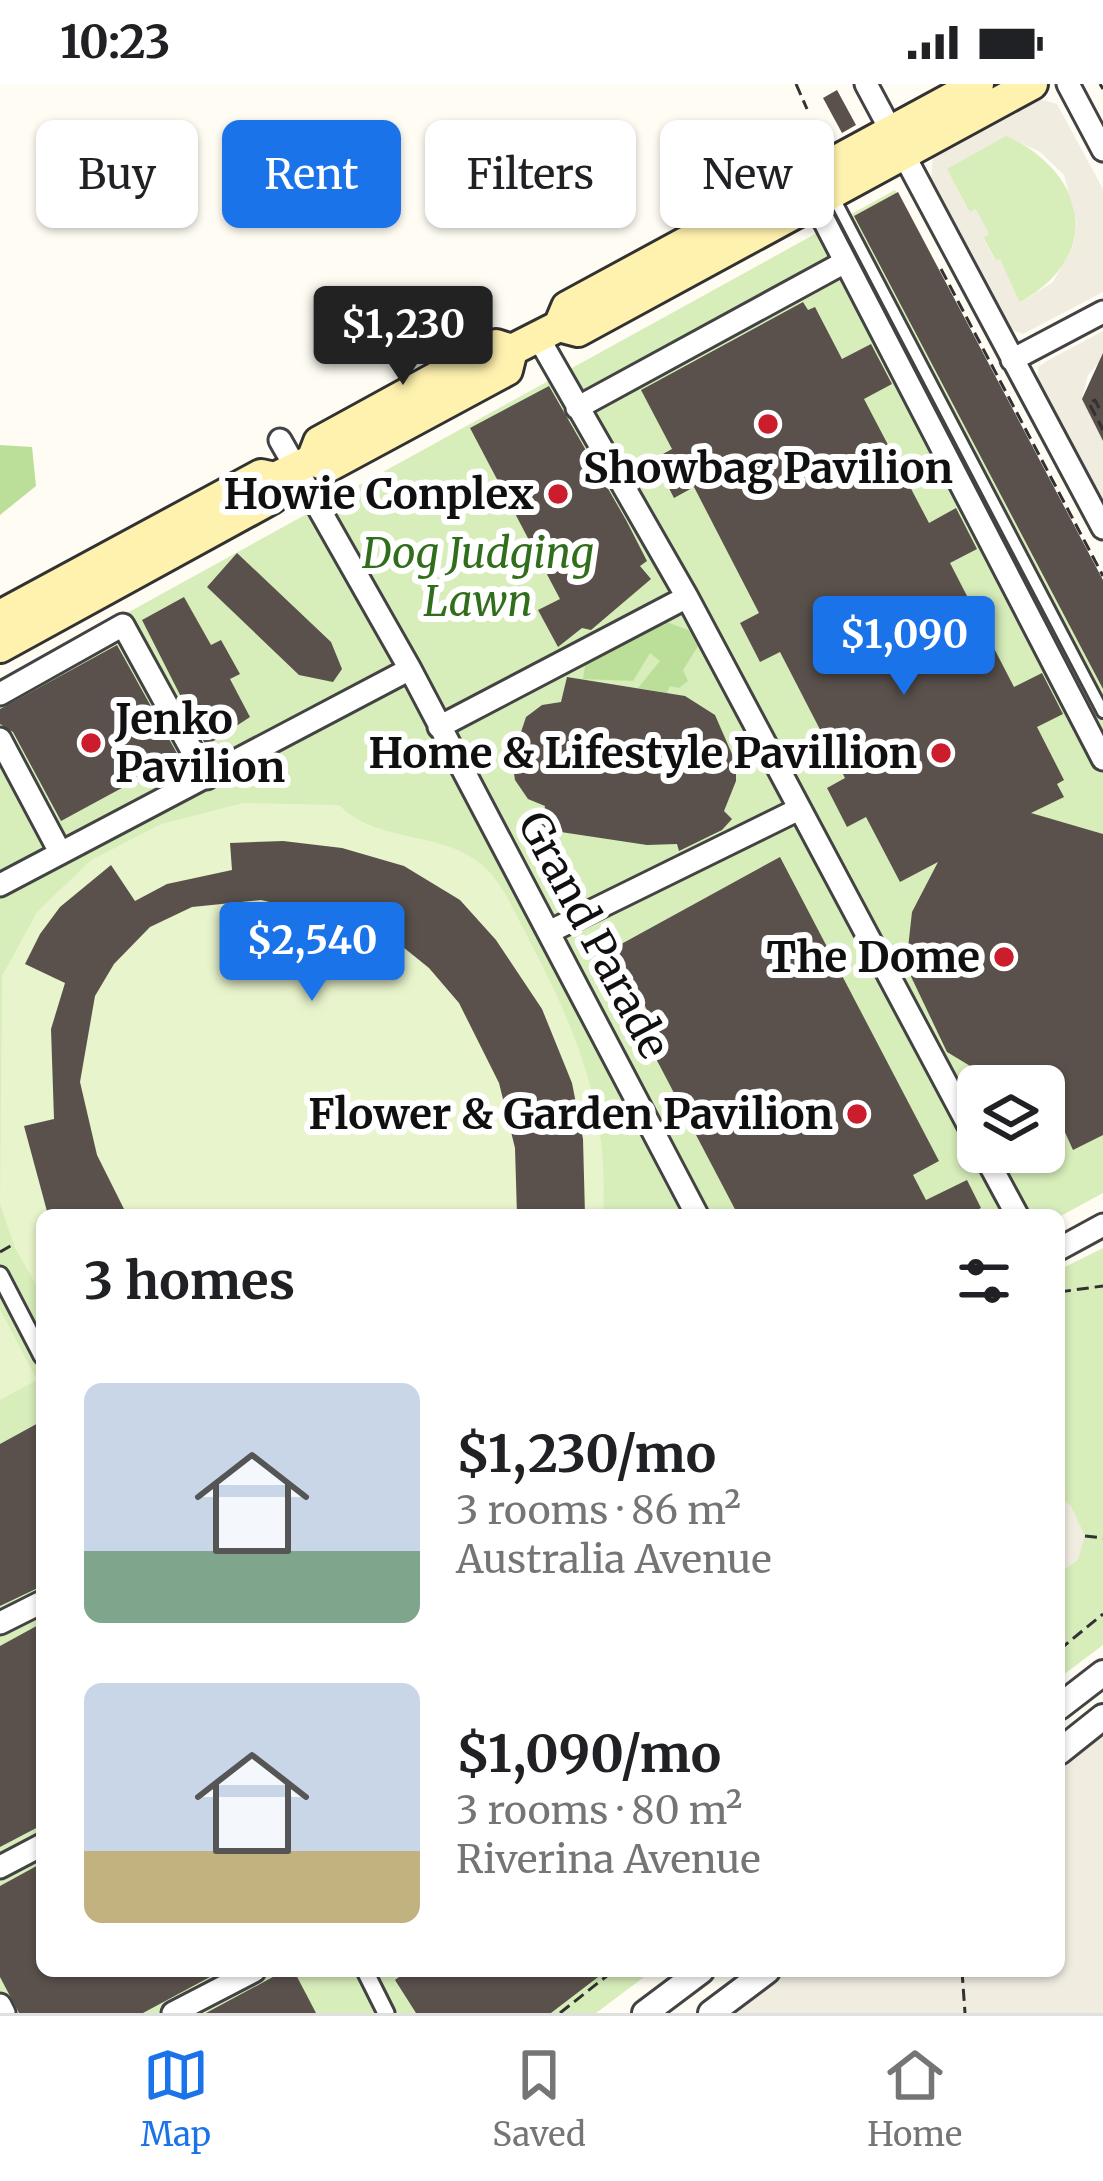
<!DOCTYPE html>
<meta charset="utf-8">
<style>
body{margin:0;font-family:Merriweather,serif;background:#f6f6f6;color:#202124;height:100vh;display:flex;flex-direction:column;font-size:45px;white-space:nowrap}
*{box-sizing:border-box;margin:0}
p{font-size:39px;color:#757577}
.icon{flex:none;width:66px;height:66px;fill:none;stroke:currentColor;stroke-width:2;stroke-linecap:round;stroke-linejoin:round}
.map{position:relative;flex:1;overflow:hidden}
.drawer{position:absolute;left:36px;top:1125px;width:1029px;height:768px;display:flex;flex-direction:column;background:#fff;border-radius:18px;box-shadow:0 3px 9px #0004}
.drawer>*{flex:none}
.hud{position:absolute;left:36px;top:36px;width:1032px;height:108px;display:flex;gap:24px}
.controls{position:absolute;left:957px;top:981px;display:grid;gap:24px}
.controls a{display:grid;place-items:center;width:108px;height:108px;border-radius:18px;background:#fff;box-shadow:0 3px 9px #0004;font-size:60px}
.price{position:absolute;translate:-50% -102px;padding:0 27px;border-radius:12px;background:#1a73e8;color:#fff;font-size:39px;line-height:78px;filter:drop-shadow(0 3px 6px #0008)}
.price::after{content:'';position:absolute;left:50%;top:72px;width:36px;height:27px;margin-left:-18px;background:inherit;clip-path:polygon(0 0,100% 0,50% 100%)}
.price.active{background:#222;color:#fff}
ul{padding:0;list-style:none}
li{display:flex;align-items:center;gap:36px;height:300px;padding:0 48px}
li span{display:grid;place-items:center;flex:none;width:336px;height:240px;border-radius:18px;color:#555}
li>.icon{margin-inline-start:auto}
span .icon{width:144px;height:144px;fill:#fffc;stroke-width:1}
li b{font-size:51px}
h2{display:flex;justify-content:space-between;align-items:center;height:144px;padding:0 48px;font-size:51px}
.tag{padding:0 42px;border-radius:18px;background:#fff;box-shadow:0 3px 9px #0004;font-size:42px;line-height:108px}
.tag.active{background:#1a73e8;color:#fff}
.status{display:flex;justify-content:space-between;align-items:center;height:84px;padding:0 60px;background:#fff;direction:ltr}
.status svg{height:33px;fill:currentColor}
.tabs{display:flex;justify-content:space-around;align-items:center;height:168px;border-top:3px solid #e0e0e0;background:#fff;font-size:33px;color:#757577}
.tabs a{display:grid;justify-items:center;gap:6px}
.tabs .active{color:#1a73e8}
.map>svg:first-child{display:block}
.green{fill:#d7edba;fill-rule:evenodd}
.forest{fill:#bbdf98}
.pitch{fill:#e8f4cc}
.plaza{fill:#f1ece0;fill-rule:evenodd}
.building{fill:#5a514c}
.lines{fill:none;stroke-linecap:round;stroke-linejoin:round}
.service-casing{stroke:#434343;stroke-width:16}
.pedestrian-casing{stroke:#434343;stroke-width:21}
.minor-casing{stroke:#434343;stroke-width:27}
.tertiary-casing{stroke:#434343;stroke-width:30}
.secondary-casing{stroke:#323232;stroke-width:36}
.path{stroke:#323232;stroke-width:3;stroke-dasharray:12 6;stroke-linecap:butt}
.service{stroke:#fff;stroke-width:10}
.pedestrian{stroke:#fff;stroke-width:15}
.minor{stroke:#fff;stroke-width:21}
.tertiary{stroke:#fff;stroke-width:24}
.secondary{stroke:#fff2af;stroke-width:30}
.poi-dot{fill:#cc1d2d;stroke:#fff;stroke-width:4.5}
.labels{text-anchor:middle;stroke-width:12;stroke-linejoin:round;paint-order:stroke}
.poi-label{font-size:42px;font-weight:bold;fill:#101010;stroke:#fff;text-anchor:end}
.park-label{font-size:42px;font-style:italic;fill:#306e1b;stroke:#fff}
.street-label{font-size:42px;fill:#101010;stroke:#fff}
</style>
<div class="status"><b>10:23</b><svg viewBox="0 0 49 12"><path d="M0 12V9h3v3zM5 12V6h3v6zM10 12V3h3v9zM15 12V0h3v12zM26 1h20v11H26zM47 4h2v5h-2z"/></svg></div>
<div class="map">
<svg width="1103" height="1929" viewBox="0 0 1103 1929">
<rect width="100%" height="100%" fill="#fffcf4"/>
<path class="green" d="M1006,51C1090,92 1103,172 1019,219L983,153L975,126L970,129L946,84Z
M895,106L1103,503V1109L1059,1133L42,1131V1887H652L596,1929H0V599ZM978,1002H1044V1068H978Z
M1103,1164V1561L1059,1594V1186Z"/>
<path class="forest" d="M0,361L32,363L36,402L0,431Z
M661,536L691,547L700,559L683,586L688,597L679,604L670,602L667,609L638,604L660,577L650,569L633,597L583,595L586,576Z"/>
<path class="pitch" d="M243,719L339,721C378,760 440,746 481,780C502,797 514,827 526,850C575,942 610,1026 603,1131H42V1211L15,1164L0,1120L2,892L37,828L91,776L161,740Z
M0,1225L37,1296L0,1316Z"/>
<path class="plaza" d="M1033,13L1057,20L1103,105V208L1023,250L1010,245L931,99L933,70ZM1006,52L1040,68L1064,91L1077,139L1073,162L1053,198L1020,219L1000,175L995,176L983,154L989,150L976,125L969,128L947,85Z
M1103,247V275L1088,291L1082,314L1103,357V421L1038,297V283L1047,277Z
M1059,1411L1071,1422L1085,1452L1078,1476L1059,1489Z
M1103,1650V1929H732L788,1887H1059V1683Z"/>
<path class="building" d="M837,6L856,41L842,49L823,14Z
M898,108L1103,496V605L854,132Z
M803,218L808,226L815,223L842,275L871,260L892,300L864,315L929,439L956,424L977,465L950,479L1014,603L1042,589L1063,630L1037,643L1064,696L1057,700L1064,713L1031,729L1103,750V1051L1073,1066L1044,1002L1000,1000L947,968L906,882L912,828L938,778L900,798L866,733L847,743L827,704L845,694L780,568L760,578L740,539L759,529L694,403L674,414L654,375L672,365L641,306Z
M1103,269V357L1082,315Z
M549,302L626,436L647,477L640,482L651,495L591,546L582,544L558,563L538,526L560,515L470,344Z
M237,469L331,558L342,585L333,598L299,591L207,503Z
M184,513L211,561L221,556L240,590L230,595L250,633L206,662L142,536Z
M117,561L179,673L61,737L13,648L0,640V625Z
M567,593L685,612L715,631L736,679V697L724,727L732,735L722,746L679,767L677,760L647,761L541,745L545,722L528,715L515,696L512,675L526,633L542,621L561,618Z
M283,757L342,764L404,782L460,816L496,856L542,925L572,999L583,1055L585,1131H517L515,1064L499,999L459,919L429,884L403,863L352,838L261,816L192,823L150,843L114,880L95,912L80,998L97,1071L127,1131H48L24,1042L54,1035L51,945L65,899L25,880L40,850L60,823L111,781L135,817L167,800L232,786L230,759Z
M780,773L939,1077L913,1091L926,1116L967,1096L981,1124L968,1131H738L652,967L665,960L614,864Z
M42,1337V1502L0,1522V1360Z
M42,1539V1741L0,1763V1562Z
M42,1779V1887H221L143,1929H19L0,1893V1802Z
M284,1887H294L316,1929H206Z
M407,1887H606L551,1929H416L395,1896Z"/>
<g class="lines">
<defs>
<path id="service" d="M833,112L1103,628"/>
<path id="pedestrian" d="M0,1191L42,1272
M365,1887L386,1929"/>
<path id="minor" d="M866,0L1103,444
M1068,0L1103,66
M816,121L1103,675
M538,253L687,513L978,1059
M1012,276L1103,228
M577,324L845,178
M280,356L410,585L697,1131
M0,610L123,541L207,694
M439,643L687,513
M0,655L60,768
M0,801L410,585
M549,848L797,726
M983,1068L1017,1131
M1059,1165L1103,1141
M0,1539L42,1518
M0,1783L42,1761
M0,1921L4,1929
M173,1929L254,1887"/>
<path id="tertiary" d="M1059,1623L1103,1589
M1059,1668L1103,1633
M645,1929L701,1887
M711,1929L767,1887"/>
<path id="secondary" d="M559,242L578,247L1032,0
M312,376L329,382L507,286L512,266
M0,532L261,391L275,394L312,376L319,358L496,261L512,266L559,242L567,223L978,0
M0,563L272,414L275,394"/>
</defs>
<use href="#service" class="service-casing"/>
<use href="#pedestrian" class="pedestrian-casing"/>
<use href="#minor" class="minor-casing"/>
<use href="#tertiary" class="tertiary-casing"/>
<use href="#secondary" class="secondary-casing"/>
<path class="path" d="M796,0L807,25
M1100,0L1103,5
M941,185L1103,492
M1099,324L1095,316L1089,319L1103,346
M0,1168L14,1160
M1059,1208L1103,1202
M1085,1452L1103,1454
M1059,1566L1103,1530
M962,1887L965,1929
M560,1929L613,1887"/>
<use href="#service" class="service"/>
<use href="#pedestrian" class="pedestrian"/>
<use href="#minor" class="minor"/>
<use href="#tertiary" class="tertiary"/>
<use href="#secondary" class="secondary"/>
</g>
<g class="poi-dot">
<circle cx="768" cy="340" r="12"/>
<circle cx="558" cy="410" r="12"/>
<circle cx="91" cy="659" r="12"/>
<circle cx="941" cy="669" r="12"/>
<circle cx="1004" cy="873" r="12"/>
<circle cx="857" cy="1030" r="12"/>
</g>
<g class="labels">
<g class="poi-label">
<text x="768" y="399" text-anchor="middle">Showbag Pavilion</text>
<text x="534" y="425">Howie Conplex</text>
<text x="115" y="650" text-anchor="start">Jenko<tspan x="115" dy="48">Pavilion</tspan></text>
<text x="917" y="684">Home &amp; Lifestyle Pavillion</text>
<text x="980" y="888">The Dome</text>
<text x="833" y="1045">Flower &amp; Garden Pavilion</text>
</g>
<g class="park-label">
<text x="478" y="484">Dog Judging<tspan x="478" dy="48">Lawn</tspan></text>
</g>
<g class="street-label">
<text transform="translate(594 851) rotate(62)" y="15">Grand Parade</text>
</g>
</g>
</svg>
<div class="controls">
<a><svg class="icon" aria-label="layers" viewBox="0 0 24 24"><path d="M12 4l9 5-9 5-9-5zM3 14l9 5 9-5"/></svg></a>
</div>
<b class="price active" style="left:403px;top:304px">$1,230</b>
<b class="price" style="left:904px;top:614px">$1,090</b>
<b class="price" style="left:312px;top:920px">$2,540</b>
<div class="hud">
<a class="tag">Buy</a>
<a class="tag active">Rent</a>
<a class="tag">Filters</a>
<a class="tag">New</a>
</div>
<section class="drawer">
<h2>3 homes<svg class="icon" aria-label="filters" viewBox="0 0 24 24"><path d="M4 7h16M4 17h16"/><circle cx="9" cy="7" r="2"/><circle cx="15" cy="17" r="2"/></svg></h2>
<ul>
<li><span style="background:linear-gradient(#c9d6e8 70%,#7fa58c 0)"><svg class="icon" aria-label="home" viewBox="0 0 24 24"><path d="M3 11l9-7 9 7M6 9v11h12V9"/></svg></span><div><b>$1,230/mo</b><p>3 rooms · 86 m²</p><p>Australia Avenue</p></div></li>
<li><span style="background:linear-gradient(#c9d6e8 70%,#c2b280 0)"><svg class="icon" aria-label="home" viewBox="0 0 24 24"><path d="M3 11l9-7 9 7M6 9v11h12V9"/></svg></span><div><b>$1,090/mo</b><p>3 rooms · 80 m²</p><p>Riverina Avenue</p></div></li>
</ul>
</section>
</div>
<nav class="tabs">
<a class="active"><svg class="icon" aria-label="map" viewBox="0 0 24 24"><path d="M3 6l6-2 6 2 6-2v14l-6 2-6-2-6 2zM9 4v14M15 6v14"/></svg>Map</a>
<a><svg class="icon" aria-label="saved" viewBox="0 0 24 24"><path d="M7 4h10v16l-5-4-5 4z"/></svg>Saved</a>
<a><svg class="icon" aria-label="home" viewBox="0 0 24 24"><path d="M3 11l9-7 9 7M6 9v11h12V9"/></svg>Home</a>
</nav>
